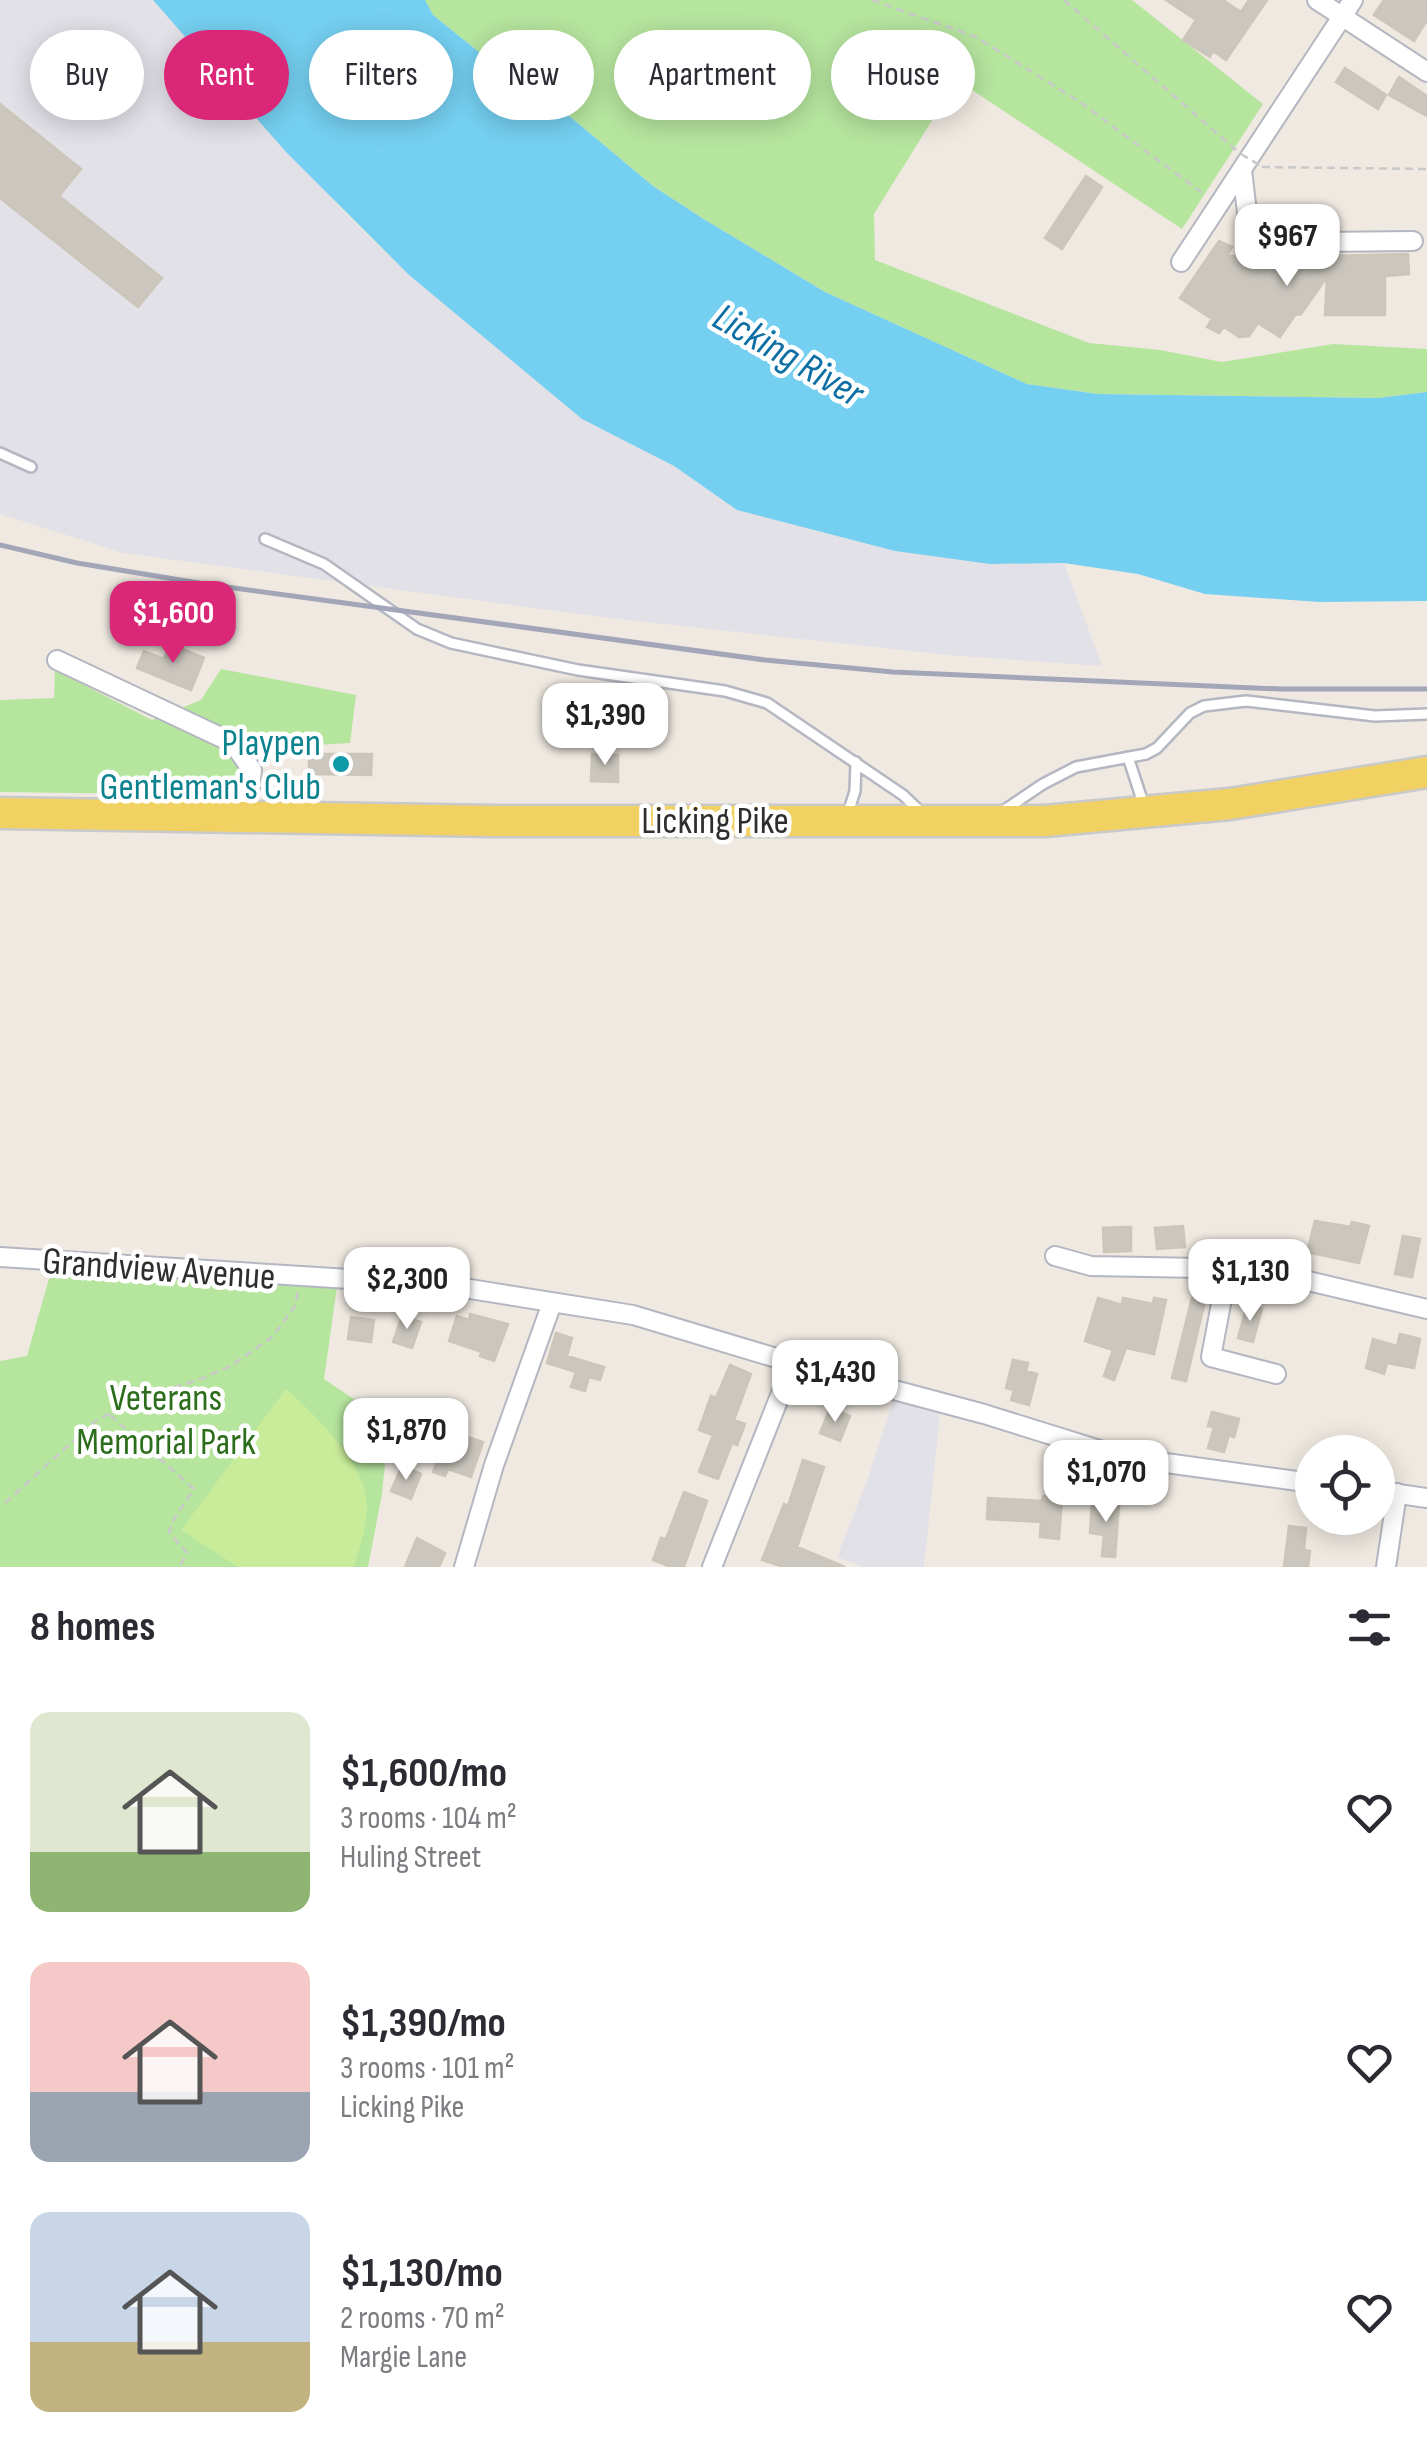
<!DOCTYPE html>
<meta charset="utf-8">
<style>
body{margin:0;font-family:"Sofia Sans Condensed",sans-serif;background:#f2f2f3;color:#2b2b33;height:100vh;display:flex;flex-direction:column;font-size:38px;white-space:nowrap}
*{box-sizing:border-box;margin:0}
p{font-size:32px;color:#7c7c81}
.icon{flex:none;width:55px;height:55px;fill:none;stroke:currentColor;stroke-width:2;stroke-linecap:round;stroke-linejoin:round}
.map{position:relative;height:1567px;overflow:hidden}
.drawer{display:flex;flex-direction:column;background:#fff;flex:1}
.drawer>*{flex:none}
.hud{position:absolute;left:30px;top:30px;width:1368px;height:90px;display:flex;gap:20px}
.controls{position:absolute;left:1295px;top:1435px;display:grid;gap:20px}
.controls a{display:grid;place-items:center;width:100px;height:100px;border-radius:50%;background:#fff;box-shadow:0 5px 25px #0003;font-size:50px}
.price{position:absolute;translate:-50% -85px;padding:0 22px;border-radius:20px;background:#fff;color:#222;font-size:32px;line-height:65px;filter:drop-shadow(0 2px 5px #0008)}
.price::after{content:'';position:absolute;left:50%;top:60px;width:30px;height:22px;margin-left:-15px;background:inherit;clip-path:polygon(0 0,100% 0,50% 100%)}
.price.selected{background:#db2777;color:#fff}
ul{padding:0;list-style:none}
li{display:flex;align-items:center;gap:30px;height:250px;padding:0 30px}
li span{display:grid;place-items:center;flex:none;width:280px;height:200px;border-radius:20px;color:#555}
li>.icon{margin-inline-start:auto}
span .icon{width:120px;height:120px;fill:#fffc;stroke-width:1}
li b{font-size:42px}
h2{display:flex;justify-content:space-between;align-items:center;height:120px;padding:0 30px;font-size:42px}
.tag{padding:0 35px;border-radius:45px;background:#fff;box-shadow:0 5px 25px #0003;font-size:35px;line-height:90px}
.tag.selected{background:#db2777;color:#fff}
.map>svg:first-child{display:block}
.industrial{fill:#e3e1e8}
.green{fill:#b6e59e}
.pitch{fill:#c9ec9a}
.water{fill:#75cff0}
.building{fill:#cbc7bf;stroke:#cbc5ba;stroke-width:2.5}
.lines{fill:none;stroke-linecap:round;stroke-linejoin:round}
.lane-casing{stroke:#b4b7c1;stroke-width:14}
.street-casing{stroke:#b4b7c1;stroke-width:22}
.primary-casing{stroke:#c9c9c9;stroke-width:35}
.path{stroke:#c9c9c9;stroke-width:2.5;stroke-dasharray:8 5;stroke-linecap:butt}
.lane{stroke:#fff;stroke-width:9}
.street{stroke:#fff;stroke-width:18}
.primary{stroke:#f2d163;stroke-width:30}
.rail{stroke:#a3a6b8;stroke-width:5}
.path-bridge{stroke:#c9c9c9;stroke-width:2.5;stroke-dasharray:8 5;stroke-linecap:butt}
.culture-dot{fill:#0f9aa8;stroke:#fff;stroke-width:4}
.labels{text-anchor:middle;stroke-width:9;stroke-linejoin:round;paint-order:stroke}
.culture-label{font-size:38px;fill:#0d838f;stroke:#fff;text-anchor:end}
.street-label{font-size:38px;fill:#2e2e2e;stroke:#fff}
.park-label{font-size:38px;fill:#2c6e1b;stroke:#fff}
.water-label{font-size:40px;font-style:italic;fill:#0d6fa3;stroke:#fff}
</style>
<div class="map">
<svg width="1427" height="1567" viewBox="0 0 1427 1567">
<rect width="100%" height="100%" fill="#efe9e1"/>
<path class="industrial" d="M0,0H153L345,213L409,275L582,419L674,466L737,510L895,551L990,564L1064,563L1102,666L947,655L609,618L123,553L0,514Z
M896,1391L941,1403L924,1567H863L837,1557L868,1478Z"/>
<path class="green" d="M425,0H1132L1263,104L1182,229L957,80L874,214L875,260L1089,343L1160,350L1222,362L1333,344L1427,349V392L1378,398L1098,394L1027,384L825,292L702,218L653,186L549,99L479,52L433,15Z
M221,669L356,695L350,743L268,748L229,795L0,792V700L54,698L55,670L152,720L201,700Z
M54,1261L338,1280L324,1379L389,1423L382,1494L368,1567H0V1361L27,1356Z"/>
<path class="pitch" d="M286,1389C313,1412 361,1460 366,1497C370,1519 360,1545 354,1567H238L181,1530Z"/>
<path class="water" d="M153,0H425L433,15L479,52L549,99L653,186L702,218L825,292L1027,384L1098,394L1378,398L1427,392V601L1320,602L1205,594L1138,574L1064,563L990,564L895,551L737,510L674,466L582,419L409,275L286,152Z"/>
<path class="building" d="M1166,0H1223L1241,12L1249,0H1267L1226,60L1213,51L1210,57L1183,40L1196,20Z
M1384,0H1427V20L1414,41L1374,15Z
M1345,68L1386,95L1378,109L1336,82Z
M1399,77L1427,96V116L1389,95Z
M0,104L81,169L59,196L162,278L138,307L0,198Z
M1086,176L1102,187L1062,249L1045,238Z
M1219,241L1232,247L1227,256H1264L1292,275L1300,263L1326,256L1408,254L1409,274L1385,276V315H1325L1327,277L1301,314L1295,315L1280,337L1258,323L1249,336L1239,337L1224,327L1219,333L1207,327L1212,319L1180,298Z
M170,644L204,658L191,690L137,668L144,651L164,659Z
M309,754H372L371,775L309,774Z
M592,754L618,755V782L591,781Z
M1315,1221L1351,1227L1352,1222L1369,1226L1359,1263L1307,1252Z
M1183,1226L1185,1247L1157,1249L1155,1228Z
M1125,1227H1131V1251L1104,1252L1103,1228Z
M1403,1236L1420,1239L1412,1277L1395,1274Z
M1098,1298L1122,1305L1123,1298L1153,1304L1154,1298L1166,1300L1154,1354L1126,1348L1114,1380L1104,1376L1113,1350L1085,1341Z
M1192,1298L1205,1301L1186,1381L1172,1378Z
M1247,1305L1262,1309L1253,1342L1238,1338Z
M470,1314L508,1324L494,1361L480,1356L482,1352L449,1341L457,1316L469,1320Z
M402,1316L421,1322L412,1348L393,1342Z
M351,1317L374,1320L371,1342L348,1339Z
M556,1333L572,1338L567,1356L604,1367L600,1380L589,1377L585,1391L571,1387L576,1372L547,1363Z
M1400,1334L1420,1339L1414,1368L1387,1363L1384,1374L1366,1368L1373,1339L1397,1346Z
M1013,1360L1028,1363L1026,1371L1037,1374L1029,1405L1011,1400L1014,1390L1006,1388Z
M730,1365L751,1374L734,1420L745,1424L737,1445L732,1443L718,1479L699,1472L713,1435L699,1430L711,1396L716,1398Z
M830,1408L850,1416L840,1441L820,1433Z
M1212,1412L1239,1419L1234,1437L1229,1435L1224,1452L1208,1448L1214,1427L1208,1426Z
M453,1432L483,1442L471,1477L448,1469L445,1476L433,1472L441,1451L447,1453Z
M803,1460L824,1467L797,1547L845,1567H784L762,1560L784,1504L788,1506Z
M402,1466L421,1474L411,1499L391,1491Z
M684,1492L707,1501L684,1567H671L653,1560L661,1538L666,1539Z
M1043,1496L1062,1498L1059,1539L1040,1537L1041,1522L987,1519L988,1498L1042,1501Z
M1092,1502L1119,1504L1115,1557L1102,1556L1104,1535L1090,1533Z
M1289,1526L1306,1528L1304,1550L1310,1551L1308,1567H1284Z
M417,1538L445,1553L439,1567H405Z"/>
<g class="lines">
<defs>
<path id="lane" d="M0,453L31,467
M265,539L324,564L417,629L451,643L578,670L725,691L767,703L903,795L923,814
M1128,757L1145,809
M1003,811L1043,784L1076,767L1146,754L1157,748L1190,713L1204,706L1246,701L1375,716L1427,714
M848,813L855,791L856,762"/>
<path id="street" d="M1317,0L1427,72
M1242,170L1249,229L1319,242L1413,241
M1181,262L1353,0
M57,660L233,743L252,770L247,815
M1055,1256L1091,1266L1257,1269L1427,1309
M0,1257L445,1285L633,1315L793,1363L984,1414L1122,1457L1312,1483
M1228,1267L1211,1357L1276,1374
M1378,1491L1427,1498
M464,1567L494,1465L552,1303
M712,1567L793,1363
M1386,1567L1397,1493"/>
<path id="primary" d="M0,813L493,821H1045L1230,804L1427,772"/>
</defs>
<use href="#lane" class="lane-casing"/>
<use href="#street" class="street-casing"/>
<use href="#primary" class="primary-casing"/>
<path class="path" d="M872,0L976,37L1080,102L1205,195
M1064,0L1236,150
M1262,167L1427,169
M110,1415L194,1489L174,1519L169,1532L187,1553L181,1564L187,1567
M5,1503L94,1422L137,1398L198,1380L231,1366L272,1337L295,1306L298,1291"/>
<use href="#lane" class="lane"/>
<use href="#street" class="street"/>
<use href="#primary" class="primary"/>
<path class="rail" d="M0,545L77,563L205,584L765,660L893,672L1280,689H1427"/>
<path class="path-bridge" d="M1241,154L1261,166"/>
</g>
<circle class="culture-dot" cx="341" cy="764" r="10"/>
<g class="labels">
<g class="culture-label">
<text x="321" y="755">Playpen<tspan x="321" dy="44">Gentleman's Club</tspan></text>
</g>
<g class="street-label">
<text x="715" y="833">Licking Pike</text>
<text transform="translate(159 1268) rotate(4)" y="13">Grandview Avenue</text>
</g>
<g class="park-label">
<text x="166" y="1410">Veterans<tspan x="166" dy="44">Memorial Park</tspan></text>
</g>
<g class="water-label">
<text transform="translate(789 354) rotate(30)" y="14">Licking River</text>
</g>
</g>
</svg>
<div class="controls">
<a><svg class="icon" aria-label="locate" viewBox="0 0 24 24"><circle cx="12" cy="12" r="6"/><path d="M12 2v4M12 18v4M2 12h4M18 12h4"/></svg></a>
</div>
<b class="price" style="left:1287px;top:289px">$967</b>
<b class="price selected" style="left:173px;top:666px">$1,600</b>
<b class="price" style="left:605px;top:768px">$1,390</b>
<b class="price" style="left:1250px;top:1324px">$1,130</b>
<b class="price" style="left:407px;top:1332px">$2,300</b>
<b class="price" style="left:835px;top:1425px">$1,430</b>
<b class="price" style="left:406px;top:1483px">$1,870</b>
<b class="price" style="left:1106px;top:1525px">$1,070</b>
<div class="hud">
<a class="tag">Buy</a>
<a class="tag selected">Rent</a>
<a class="tag">Filters</a>
<a class="tag">New</a>
<a class="tag">Apartment</a>
<a class="tag">House</a>
</div>
</div>
<section class="drawer">
<h2>8 homes<svg class="icon" aria-label="filters" viewBox="0 0 24 24"><path d="M4 7h16M4 17h16"/><circle cx="9" cy="7" r="2"/><circle cx="15" cy="17" r="2"/></svg></h2>
<ul>
<li><span style="background:linear-gradient(#dfe7d0 70%,#8fb573 0)"><svg class="icon" aria-label="home" viewBox="0 0 24 24"><path d="M3 11l9-7 9 7M6 9v11h12V9"/></svg></span><div><b>$1,600/mo</b><p>3 rooms · 104 m²</p><p>Huling Street</p></div><svg class="icon" aria-label="heart" viewBox="0 0 24 24"><path d="M12 20l-8-8c-3-5 5-10 8-4 3-6 11-1 8 4z"/></svg></li>
<li><span style="background:linear-gradient(#f6c9c9 65%,#9aa5b1 0)"><svg class="icon" aria-label="home" viewBox="0 0 24 24"><path d="M3 11l9-7 9 7M6 9v11h12V9"/></svg></span><div><b>$1,390/mo</b><p>3 rooms · 101 m²</p><p>Licking Pike</p></div><svg class="icon" aria-label="heart" viewBox="0 0 24 24"><path d="M12 20l-8-8c-3-5 5-10 8-4 3-6 11-1 8 4z"/></svg></li>
<li><span style="background:linear-gradient(#c9d6e8 65%,#c2b280 0)"><svg class="icon" aria-label="home" viewBox="0 0 24 24"><path d="M3 11l9-7 9 7M6 9v11h12V9"/></svg></span><div><b>$1,130/mo</b><p>2 rooms · 70 m²</p><p>Margie Lane</p></div><svg class="icon" aria-label="heart" viewBox="0 0 24 24"><path d="M12 20l-8-8c-3-5 5-10 8-4 3-6 11-1 8 4z"/></svg></li>
</ul>
</section>
